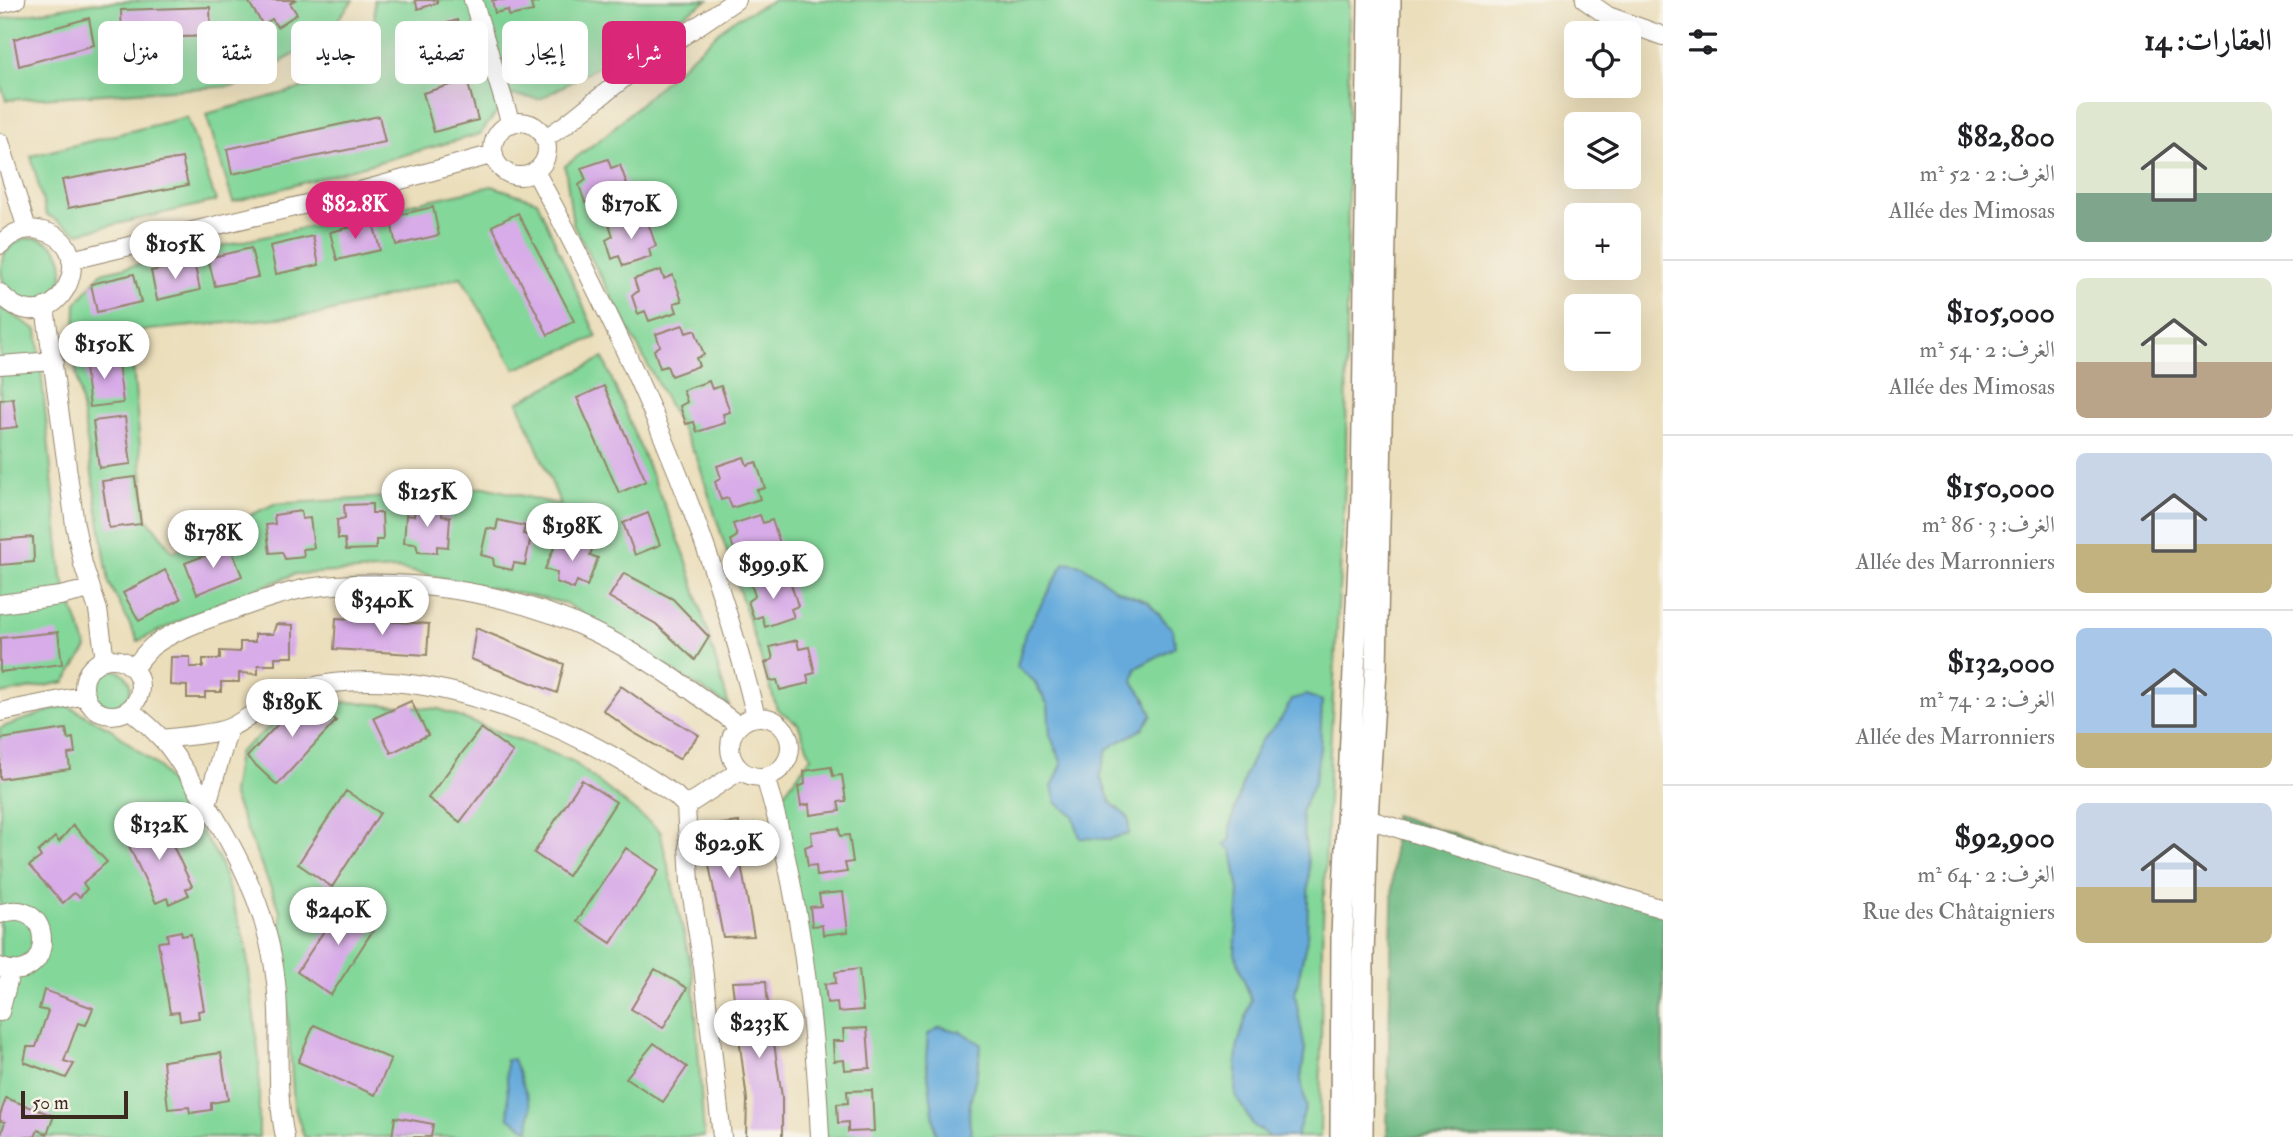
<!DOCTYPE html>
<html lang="ar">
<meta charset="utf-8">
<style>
body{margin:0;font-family:"IM FELL Double Pica",Amiri,serif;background:#f2f2f2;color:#202124;direction:rtl;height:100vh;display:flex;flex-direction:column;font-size:26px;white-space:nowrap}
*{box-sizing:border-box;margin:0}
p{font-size:23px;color:#757577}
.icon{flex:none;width:38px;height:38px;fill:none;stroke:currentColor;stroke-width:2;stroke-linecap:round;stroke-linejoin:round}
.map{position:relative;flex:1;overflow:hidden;direction:ltr}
.side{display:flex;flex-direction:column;background:#fff;width:630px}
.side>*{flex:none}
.guide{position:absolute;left:21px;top:21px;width:665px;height:63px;direction:rtl;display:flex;gap:14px}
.tools{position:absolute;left:1564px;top:21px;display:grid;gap:14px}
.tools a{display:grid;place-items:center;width:77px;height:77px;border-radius:10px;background:#fff;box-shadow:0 7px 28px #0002;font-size:35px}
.scale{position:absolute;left:21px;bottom:18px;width:107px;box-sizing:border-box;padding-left:7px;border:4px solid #3b2a1e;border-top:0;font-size:19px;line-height:24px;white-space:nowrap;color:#3b2a1e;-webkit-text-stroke:5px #f7f3e8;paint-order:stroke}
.price{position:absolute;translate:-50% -60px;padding:0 16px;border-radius:24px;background:#fff;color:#222;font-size:23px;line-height:46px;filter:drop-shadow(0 2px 4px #0008)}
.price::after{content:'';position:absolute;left:50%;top:42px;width:21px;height:16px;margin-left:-10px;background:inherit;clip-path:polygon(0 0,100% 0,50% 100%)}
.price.selected{background:#db2777;color:#fff}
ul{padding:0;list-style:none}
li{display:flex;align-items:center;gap:21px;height:175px;padding:0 21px}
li+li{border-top:2px solid #e0e0e0}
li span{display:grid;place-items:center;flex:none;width:196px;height:140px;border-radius:10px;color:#555}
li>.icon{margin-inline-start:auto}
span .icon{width:84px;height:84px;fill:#fffc;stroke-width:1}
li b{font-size:30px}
h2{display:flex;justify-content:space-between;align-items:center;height:84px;padding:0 21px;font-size:30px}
.tag{padding:0 24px;border-radius:10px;background:#fff;box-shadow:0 7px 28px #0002;font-size:24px;line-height:63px}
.tag.selected{background:#db2777;color:#fff}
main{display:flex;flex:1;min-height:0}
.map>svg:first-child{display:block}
.green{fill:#82d799;stroke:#5e805c;stroke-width:2}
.forest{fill:#69b881;stroke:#527150;stroke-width:2}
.water{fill:#65aadb;stroke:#506a7c;stroke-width:2}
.building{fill:#d8ace8}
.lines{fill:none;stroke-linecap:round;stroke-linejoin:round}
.minor-casing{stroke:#93846c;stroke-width:20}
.tertiary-casing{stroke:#93846c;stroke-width:24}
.minor{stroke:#fff;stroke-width:18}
.tertiary{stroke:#fff;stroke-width:21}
</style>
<main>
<section class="side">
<h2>العقارات: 14<svg class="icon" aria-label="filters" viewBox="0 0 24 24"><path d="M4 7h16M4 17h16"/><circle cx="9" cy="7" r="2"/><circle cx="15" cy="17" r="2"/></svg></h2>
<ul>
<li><span style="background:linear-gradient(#dfe7d0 65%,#7fa58c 0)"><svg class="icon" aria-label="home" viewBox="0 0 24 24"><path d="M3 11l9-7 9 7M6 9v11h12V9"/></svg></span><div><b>$82,800</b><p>الغرف: 2 · 52 m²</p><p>Allée des Mimosas</p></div></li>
<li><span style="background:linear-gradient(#dfe7d0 60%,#b9a48a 0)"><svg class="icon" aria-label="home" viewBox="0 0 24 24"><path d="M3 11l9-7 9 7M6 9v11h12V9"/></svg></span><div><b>$105,000</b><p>الغرف: 2 · 54 m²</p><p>Allée des Mimosas</p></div></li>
<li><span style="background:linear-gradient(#c9d6e8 65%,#c2b280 0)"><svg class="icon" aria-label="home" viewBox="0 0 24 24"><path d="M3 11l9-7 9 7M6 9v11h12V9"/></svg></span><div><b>$150,000</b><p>الغرف: 3 · 86 m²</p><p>Allée des Marronniers</p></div></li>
<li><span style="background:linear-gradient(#a9c7e8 75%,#c2b280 0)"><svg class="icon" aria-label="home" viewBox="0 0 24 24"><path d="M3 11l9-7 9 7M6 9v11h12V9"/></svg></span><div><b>$132,000</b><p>الغرف: 2 · 74 m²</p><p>Allée des Marronniers</p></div></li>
<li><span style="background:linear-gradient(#c9d6e8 60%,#c2b280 0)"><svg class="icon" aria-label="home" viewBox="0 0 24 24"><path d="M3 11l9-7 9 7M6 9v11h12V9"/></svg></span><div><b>$92,900</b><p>الغرف: 2 · 64 m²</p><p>Rue des Châtaigniers</p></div></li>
</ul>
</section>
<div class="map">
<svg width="1663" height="1137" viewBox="0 0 1663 1137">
<rect width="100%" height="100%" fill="#f7f3e8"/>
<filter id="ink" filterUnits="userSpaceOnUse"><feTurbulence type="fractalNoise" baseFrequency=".0143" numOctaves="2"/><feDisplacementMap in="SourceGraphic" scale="14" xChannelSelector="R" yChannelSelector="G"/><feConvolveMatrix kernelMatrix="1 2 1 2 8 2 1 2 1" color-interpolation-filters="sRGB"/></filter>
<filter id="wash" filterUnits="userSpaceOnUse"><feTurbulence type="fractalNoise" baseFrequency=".00686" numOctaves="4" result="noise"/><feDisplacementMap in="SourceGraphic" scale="28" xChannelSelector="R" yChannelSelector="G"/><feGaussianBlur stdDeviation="1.57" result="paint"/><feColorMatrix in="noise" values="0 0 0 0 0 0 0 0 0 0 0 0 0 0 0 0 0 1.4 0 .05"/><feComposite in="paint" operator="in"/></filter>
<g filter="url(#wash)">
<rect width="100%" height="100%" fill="#ebdebb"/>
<path class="green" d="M155,0H353L322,40L235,86L6,100L0,83V19L91,3Z
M374,0H708L596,68L540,99L510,95L480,134L233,202L206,114L377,68Z
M774,0H1349L1346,466L1330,750L1322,946L1320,1137H825L780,799L811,757L798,724L777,709L697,458L573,224L565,166L607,134L731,21Z
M187,117L216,201L78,233L46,214L31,156Z
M492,186L537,201L597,337L515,369L461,277L321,314L75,337L76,304L101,273Z
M1 269a31 31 0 1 1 62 0a31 31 0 1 1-62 0Z
M0,307L37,330L62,577L87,648L65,682L0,694Z
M132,354L146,517L173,552L274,504L454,493L485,487L561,505L518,402L603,358L685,555L729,706L565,603L399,569L295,574L203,610L138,641L109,583L74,357Z
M94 688a18 18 0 1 1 36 0a18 18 0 1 1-36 0Z
M347,702L439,709L572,761L660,831L693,974L704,1137H304L294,1105L280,910L232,794L238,753L288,712Z
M66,705L111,729L160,768L219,859L246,946L259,1059V1137H0V728Z"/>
<path class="forest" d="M1394,815L1663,901V1137H1387Z"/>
<path class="water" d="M1065,562L1082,565L1117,590L1148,602L1173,630L1175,647L1136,668L1133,682L1146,700L1152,715L1142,729L1107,749L1100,776L1111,803L1129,818V834L1110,839L1080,838L1073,815L1056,803L1052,787L1062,764L1050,735L1048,705L1034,681L1017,667L1025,633Z
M1306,695L1322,701L1320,748L1315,781L1301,812L1309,870L1307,939L1295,994L1305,1049L1301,1079L1306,1107L1296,1137H1270L1253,1125L1235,1095L1237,1048L1251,1000L1235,954L1239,891L1232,850L1224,845L1231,839L1230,826L1245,775L1260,742L1281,719L1292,699Z
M940,1027L961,1032L981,1044C981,1074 961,1108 973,1137H936L926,1059L928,1034Z
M513,1059L531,1106L529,1130L509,1118L506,1060Z"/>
<g id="blocks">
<path class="building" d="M250,0H295L290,3L297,14L277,27L272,19L263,25L248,1Z
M415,0H437V3L418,9Z
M492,0H537V3L531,4L533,11L509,16L508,10L495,13Z
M210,7L211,36L122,39L121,10Z
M89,18L94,45L19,66L14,39Z
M457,20L470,59L428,72L416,33Z
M540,34L541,42L549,40L555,64L548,66L550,73L527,78L525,72L513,74L508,53L516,51L514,40Z
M467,80L478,120L434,132L423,93Z
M379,116L385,142L232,174L227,149Z
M182,158L188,185L68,208L62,180Z
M608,159L611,168L620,165L629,190L621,193L624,201L596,211L592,200L585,203L579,185L586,180L581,168Z
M433,207L439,235L396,245L390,217Z
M518,213L574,321L548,335L492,226Z
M635,215L638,224L647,220L656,246L649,249L651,257L623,266L619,256L612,259L606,240L613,236L609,224Z
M373,222L380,250L337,260L330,232Z
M313,236L319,265L276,274L270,246Z
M251,248L258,277L215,286L208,258Z
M194,262L200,290L157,300L151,271Z
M661,270L664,279L673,275L682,301L674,303L677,312L649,321L645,311L638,314L632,296L638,291L634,279Z
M134,274L141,302L97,312L91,284Z
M683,325L686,333L695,330L704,355L696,358L699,366L671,376L667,366L660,368L654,350L660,346L656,334Z
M117,355L123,403L90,407L84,359Z
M709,381L712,389L721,386L730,412L723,414L725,423L697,432L694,422L686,424L680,406L687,402L683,390Z
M604,386L646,481L619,493L577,398Z
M13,398L17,427L0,429V400Z
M125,417L131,464L99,468L93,421Z
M744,457L747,465L756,462L765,488L757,490L760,499L732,508L728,498L721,500L715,482L721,478L717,466Z
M135,477L141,524L109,528L102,481Z
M372,504V513H382L383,540H376V549L346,550L345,539H338L337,520L345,518L344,505Z
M415,506L442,508V516L450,517L448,547L437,546V553L418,552L416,544L404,543L406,515L414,516Z
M301,511L302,519L310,518L314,548L303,549L304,557L285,559L282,552L270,553L266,525L275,524L274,515Z
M648,513L660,545L635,555L623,523Z
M760,515L763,523L772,520L781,546L773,548L776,557L748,566L744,556L737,559L731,540L737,536L733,524Z
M498,520L525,526L523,534L531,536L525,565L514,563L512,570L494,566L493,558L481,555L487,528L496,530Z
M33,537L34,562L0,565V540Z
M567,537L593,547L590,555L598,558L587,586L577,581L574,589L556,582L557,573L545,569L556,543L564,546Z
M230,546L242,576L197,594L185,563Z
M165,570L181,599L139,621L123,593Z
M624,573L673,599L709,637L695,660L656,624L609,597Z
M777,575L780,584L790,581L798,606L791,609L794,617L765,627L762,616L754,619L748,601L755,596L751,584Z
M336,618L429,624L427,655L334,649Z
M276,624L293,625V657H275V665H258V674L239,673V682H221V692H205V698H187V686L170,685L171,657H190V667H203V659H220V651L240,652V642H255V634H273Z
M476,628L564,664L557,693L471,659Z
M58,632L62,664L0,672V638Z
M797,640L799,649L809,647L815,673L807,675L809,683L780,690L777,680L770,681L765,663L773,659L770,647Z
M621,686L651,707L699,735L679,759L631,731L603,710Z
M307,693L336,721L277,785L247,757Z
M411,701L428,735L391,753L374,718Z
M481,728L513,752L460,822L428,798Z
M66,729L68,739L73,738L75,753L68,754L70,769L0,779V739Z
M831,767L833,776L842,775L846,801L838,802L840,811L810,815L809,804L801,806L798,787L805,784L804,771Z
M582,780L616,802L568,876L534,853Z
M346,791L380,813L332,887L298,864Z
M150,818L153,824L161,820L192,886L186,889L189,895L169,904L167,898L156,903L125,838L138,832L135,825Z
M739,822L738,848L754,936L723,937L706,849L707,826Z
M73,825L107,862L83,883L87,889L80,897L74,893L63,903L29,866L41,857L38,852L55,837L59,842Z
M839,828L840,836L849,835L853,862L845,863L847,872L817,876L816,865L808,866L805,847L812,844L811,832Z
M626,848L659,870L611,943L577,921Z
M843,892L848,932L823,935L822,925L812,926L810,907L821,906L819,894Z
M345,899L379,921L331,995L297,972Z
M181,931L182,936L191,934L204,1010L198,1011L199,1018L180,1021L179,1012L170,1013L158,942L168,941L167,934Z
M655,969L687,988L663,1028L631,1009Z
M859,969L863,1010L838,1012L837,1002L827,1003L825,984L836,983L835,972Z
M766,981L767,996L782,1097V1137H746L747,1100L732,982Z
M44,990L93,1008L86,1025L78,1023L64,1061L74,1064L66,1078L24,1062L27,1047H36L48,1011L39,1009Z
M314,1025L391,1059L375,1095L298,1062Z
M867,1028L870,1068L845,1070L844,1060L834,1061L833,1041H844L843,1029Z
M654,1043L687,1067L663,1102L626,1078Z
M221,1053L228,1100L211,1103V1110L190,1113L189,1107L168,1109L163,1061Z
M872,1090L874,1131L848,1132V1122L838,1123L837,1104L848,1103L847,1091Z
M6,1098L54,1116L47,1134L38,1130L35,1137H0L5,1122L0,1121V1115Z
M395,1117L433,1124L431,1137H392Z"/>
</g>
</g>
<g filter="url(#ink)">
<use href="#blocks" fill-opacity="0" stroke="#93846c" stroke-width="2"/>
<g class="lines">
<defs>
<path id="minor" d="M473,0L511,124
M1585,0L1608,16L1663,36
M0,4L16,0
M493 149a27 27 0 1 1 54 0a27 27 0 1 1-54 0Z
M544,139L565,125L639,66L736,0
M0,142L27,229
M535,171C628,344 710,526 756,717
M0,245C10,234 23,227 38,230C110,242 53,352 0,293
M71,260L357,192L494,154
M45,307L75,525L83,564L98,610L105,660
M0,365L54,361
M0,604L60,596L90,589
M84 687a28 28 0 1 1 56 0a28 28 0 1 1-56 0Z
M133,668C140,661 146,651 154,645C178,628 214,617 242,607C263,600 285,592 308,588C399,575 509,591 592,631C646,656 692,690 739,726
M129,709C140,718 151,727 161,738C173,750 182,767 192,781C233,842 268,907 276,982C282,1034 274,1086 285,1137
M0,712L86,695
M730 747a30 30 0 1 1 60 0a30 30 0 1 1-60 0Z
M163,739C182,736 214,735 231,727C256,714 278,695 306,688C427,659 578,728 675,795L686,806L690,883L703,967L722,1137
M765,777C799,887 815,1021 820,1137
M207,804L229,728
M686,806L741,770
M1367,819L1663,909
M0,914C57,893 55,989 0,967
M0,1012L11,970"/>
<path id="tertiary" d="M1341,1137L1342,935L1362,496L1369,0
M1362,1137L1363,957L1367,819L1376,668L1390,0"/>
</defs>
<use href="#minor" class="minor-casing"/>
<use href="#tertiary" class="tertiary-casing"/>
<use href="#minor" class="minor"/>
<use href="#tertiary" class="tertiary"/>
</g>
</g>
</svg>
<div class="tools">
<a><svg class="icon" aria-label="locate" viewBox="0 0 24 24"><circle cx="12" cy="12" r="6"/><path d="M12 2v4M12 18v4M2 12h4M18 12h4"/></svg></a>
<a><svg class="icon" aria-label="layers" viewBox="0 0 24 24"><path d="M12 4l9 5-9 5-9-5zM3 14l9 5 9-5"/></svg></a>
<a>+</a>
<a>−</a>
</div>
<div class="scale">50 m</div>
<b class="price selected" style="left:355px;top:241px">$82.8K</b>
<b class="price" style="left:631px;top:241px">$170K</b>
<b class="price" style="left:175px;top:281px">$105K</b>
<b class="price" style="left:104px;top:381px">$150K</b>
<b class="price" style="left:427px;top:529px">$125K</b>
<b class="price" style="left:572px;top:563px">$198K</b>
<b class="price" style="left:213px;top:570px">$178K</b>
<b class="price" style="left:773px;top:601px">$99.9K</b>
<b class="price" style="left:382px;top:637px">$340K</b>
<b class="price" style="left:292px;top:739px">$189K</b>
<b class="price" style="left:159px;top:862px">$132K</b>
<b class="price" style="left:729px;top:880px">$92.9K</b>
<b class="price" style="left:338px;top:947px">$240K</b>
<b class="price" style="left:759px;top:1060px">$233K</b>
<div class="guide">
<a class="tag selected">شراء</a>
<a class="tag">إيجار</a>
<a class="tag">تصفية</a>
<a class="tag">جديد</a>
<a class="tag">شقة</a>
<a class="tag">منزل</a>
</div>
</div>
</main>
